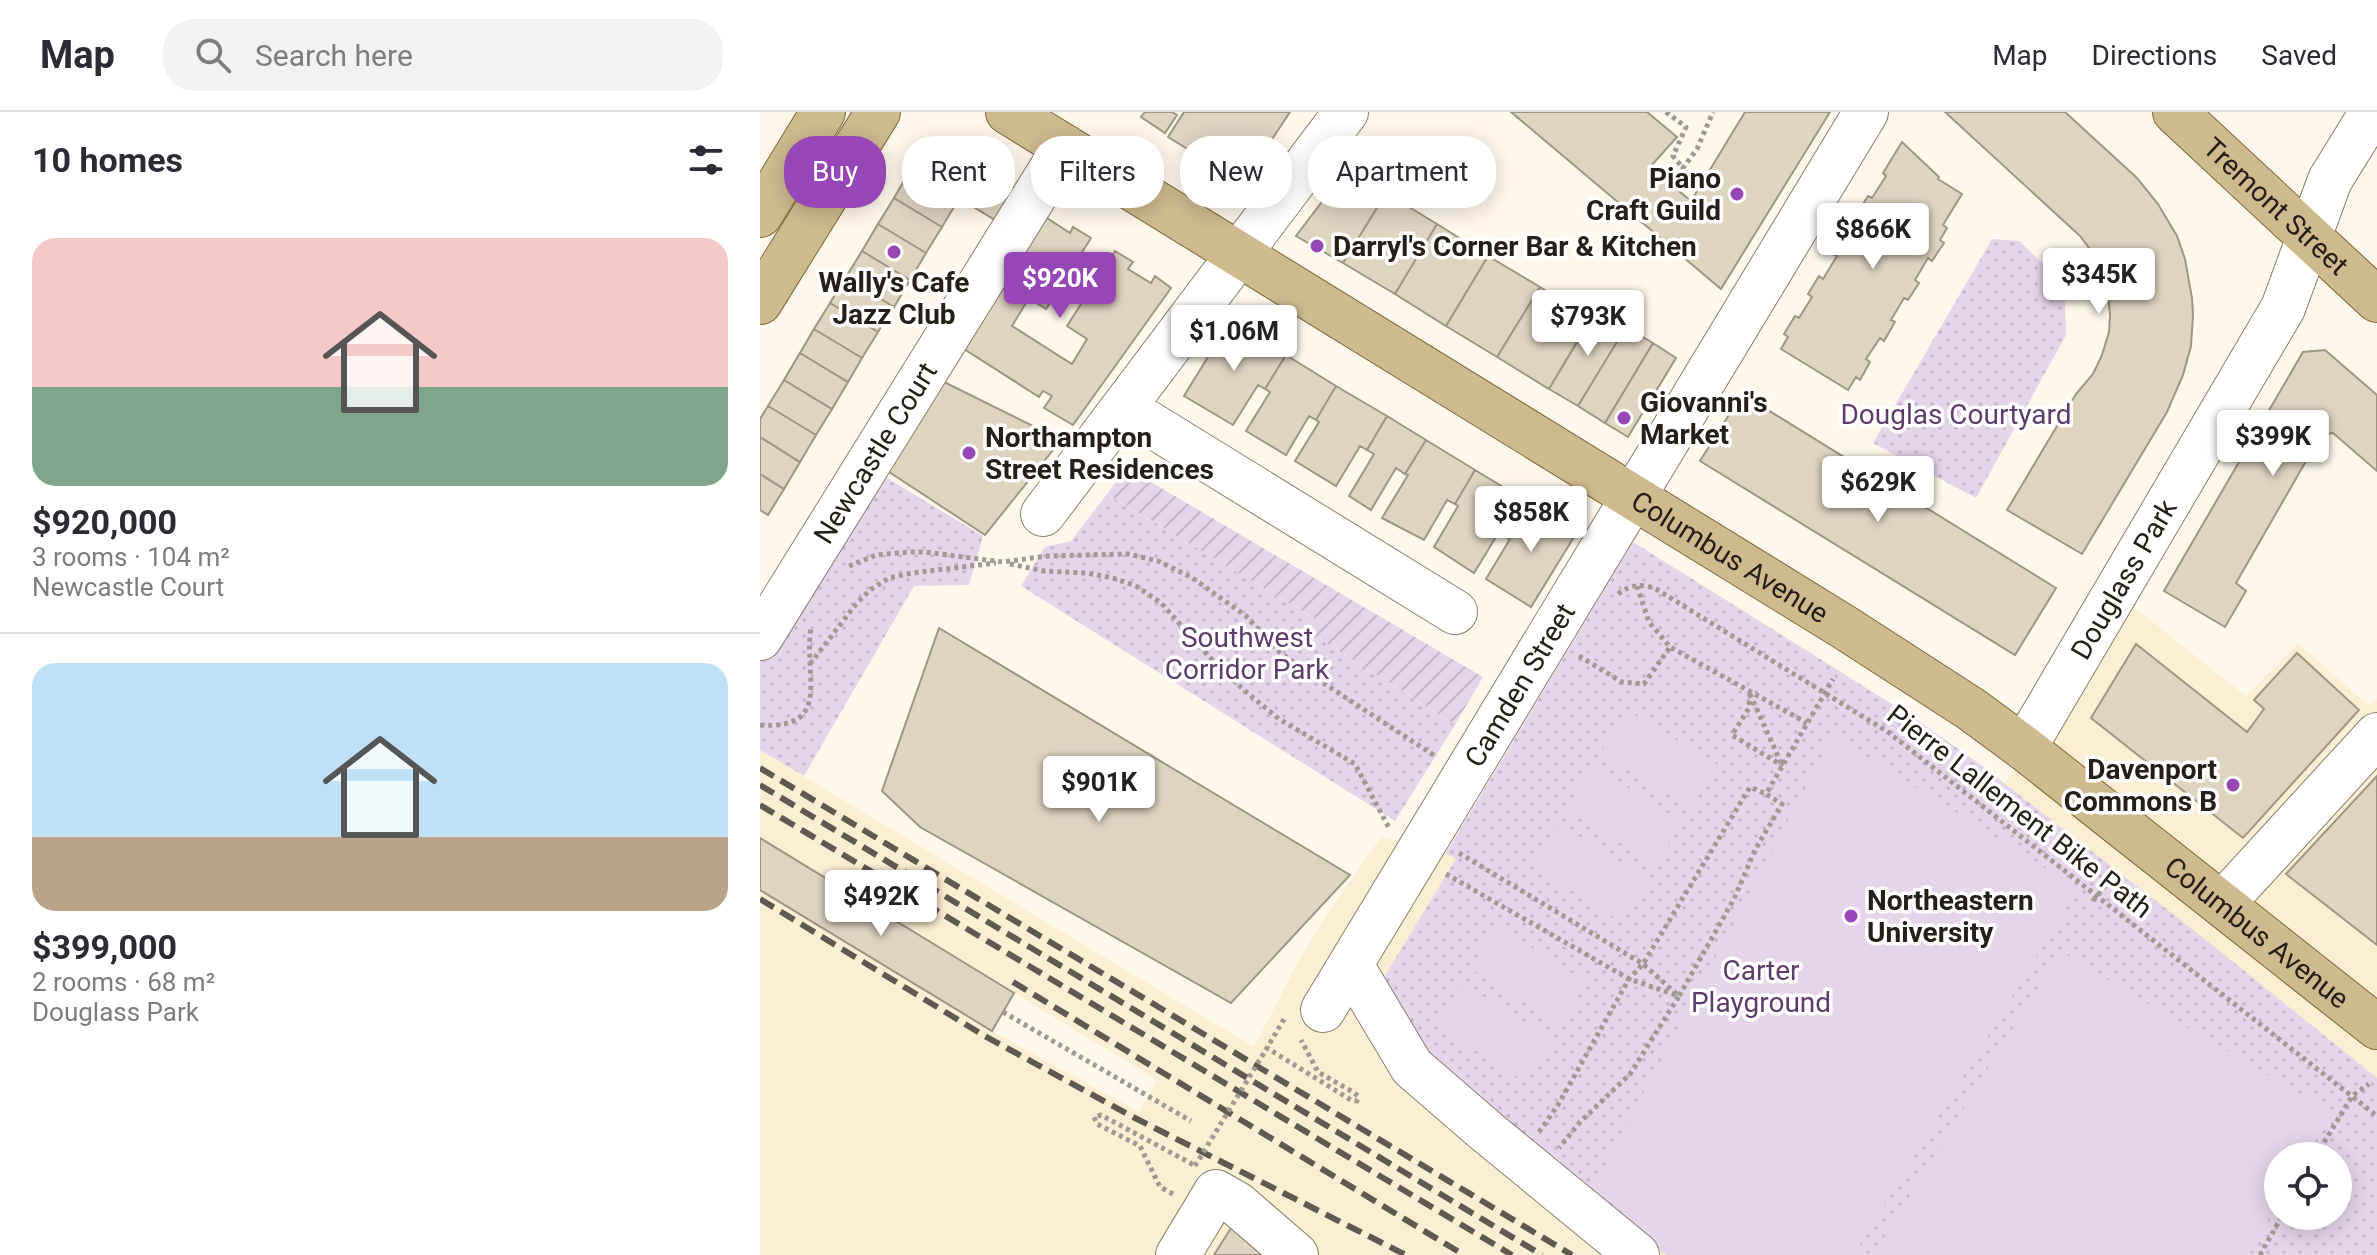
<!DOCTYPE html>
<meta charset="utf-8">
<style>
body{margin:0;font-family:Roboto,sans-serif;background:#f2f2f3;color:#2b2b33;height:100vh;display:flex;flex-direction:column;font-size:30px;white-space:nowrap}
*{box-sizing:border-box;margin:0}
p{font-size:26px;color:#7c7c81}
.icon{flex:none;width:44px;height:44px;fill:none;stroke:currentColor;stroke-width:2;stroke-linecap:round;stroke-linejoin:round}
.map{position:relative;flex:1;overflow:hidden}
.drawer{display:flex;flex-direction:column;background:#fff;width:760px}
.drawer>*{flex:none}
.hud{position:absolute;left:24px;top:24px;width:760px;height:72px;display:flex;gap:16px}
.buttons{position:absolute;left:1504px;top:1030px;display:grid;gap:16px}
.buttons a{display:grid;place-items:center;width:88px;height:88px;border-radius:50%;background:#fff;box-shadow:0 4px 20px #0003;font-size:40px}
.price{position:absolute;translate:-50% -68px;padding:0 18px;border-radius:8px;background:#fff;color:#222;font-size:26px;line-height:52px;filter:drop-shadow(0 2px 4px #0008)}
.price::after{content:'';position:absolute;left:50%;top:48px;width:24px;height:18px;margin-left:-12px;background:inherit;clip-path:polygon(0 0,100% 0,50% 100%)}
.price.current{background:#9746b5;color:#fff}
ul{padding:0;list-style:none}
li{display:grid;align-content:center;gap:16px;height:424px;padding:0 32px}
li+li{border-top:2px solid #e1e1e2}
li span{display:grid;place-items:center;height:248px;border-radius:24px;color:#555}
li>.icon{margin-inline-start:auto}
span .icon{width:144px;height:144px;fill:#fffc;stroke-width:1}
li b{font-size:34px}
h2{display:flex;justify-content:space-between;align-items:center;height:96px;padding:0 32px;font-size:34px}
.chip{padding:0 28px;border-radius:32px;background:#fff;box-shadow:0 4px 20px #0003;font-size:28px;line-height:72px}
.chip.current{background:#9746b5;color:#fff}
header{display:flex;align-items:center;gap:48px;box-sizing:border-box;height:112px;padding:0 40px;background:#fff;border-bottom:2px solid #e1e1e2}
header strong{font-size:38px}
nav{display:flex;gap:44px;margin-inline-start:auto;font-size:28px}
.search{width:560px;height:72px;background:#f2f2f3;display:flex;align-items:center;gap:20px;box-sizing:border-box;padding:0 28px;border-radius:32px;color:#7c7c81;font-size:30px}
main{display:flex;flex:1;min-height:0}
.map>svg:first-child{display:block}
.built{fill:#fceed2;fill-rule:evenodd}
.grass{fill:url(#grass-dots);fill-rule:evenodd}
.garden{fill:url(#garden-furrows)}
.pitch{fill:#e5d5eb}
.building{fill:#ded4c0;stroke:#9e9582;stroke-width:2}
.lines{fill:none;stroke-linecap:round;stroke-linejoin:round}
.minor-casing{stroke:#89806e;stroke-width:46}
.major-casing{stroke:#7e6634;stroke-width:46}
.path{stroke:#9f9a91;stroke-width:5;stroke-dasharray:4 4;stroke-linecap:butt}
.minor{stroke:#fff;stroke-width:44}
.major{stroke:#cfba8e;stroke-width:44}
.rail{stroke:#5e5a52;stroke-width:6;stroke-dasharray:16 8;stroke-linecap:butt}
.path-bridge{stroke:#9f9a91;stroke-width:5;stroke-dasharray:4 4;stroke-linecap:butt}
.poi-dot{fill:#9746b5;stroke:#fff;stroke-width:3}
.labels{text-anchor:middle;stroke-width:7;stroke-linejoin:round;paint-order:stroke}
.poi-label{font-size:28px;font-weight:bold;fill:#242019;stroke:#fff;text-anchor:start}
.street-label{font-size:28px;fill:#242019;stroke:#fff}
.park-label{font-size:28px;fill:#5d3b6b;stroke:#fff}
</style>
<header>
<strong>Map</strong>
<div class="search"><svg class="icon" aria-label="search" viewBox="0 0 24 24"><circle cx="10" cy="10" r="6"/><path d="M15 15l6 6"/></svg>Search here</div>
<nav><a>Map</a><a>Directions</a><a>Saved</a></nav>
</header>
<main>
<section class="drawer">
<h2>10 homes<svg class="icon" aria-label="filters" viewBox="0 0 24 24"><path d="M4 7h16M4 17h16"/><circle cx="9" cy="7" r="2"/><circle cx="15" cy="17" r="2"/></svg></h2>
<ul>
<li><span style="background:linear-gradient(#f6c9c9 60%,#7fa58c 0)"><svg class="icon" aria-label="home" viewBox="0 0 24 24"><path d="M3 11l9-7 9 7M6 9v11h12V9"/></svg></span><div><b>$920,000</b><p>3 rooms · 104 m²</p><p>Newcastle Court</p></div></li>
<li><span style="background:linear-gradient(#bfe0f5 70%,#b9a48a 0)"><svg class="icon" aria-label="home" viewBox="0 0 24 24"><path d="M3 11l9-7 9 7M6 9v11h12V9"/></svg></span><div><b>$399,000</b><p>2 rooms · 68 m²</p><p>Douglass Park</p></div></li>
</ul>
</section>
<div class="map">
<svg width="1617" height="1143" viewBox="0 0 1617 1143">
<defs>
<pattern id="grass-dots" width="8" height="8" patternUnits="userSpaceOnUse" patternTransform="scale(2)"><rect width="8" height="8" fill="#e5d5eb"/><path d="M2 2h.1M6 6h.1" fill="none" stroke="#c4b7c9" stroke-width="1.8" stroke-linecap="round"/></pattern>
<pattern id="garden-furrows" width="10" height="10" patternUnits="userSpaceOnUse" patternTransform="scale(2)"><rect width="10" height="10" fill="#e5d5eb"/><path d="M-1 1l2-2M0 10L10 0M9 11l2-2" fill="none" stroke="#c4b7c9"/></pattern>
</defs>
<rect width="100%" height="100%" fill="#fef8ec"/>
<path class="built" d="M928,464L1159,609L1245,671L1372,494L1486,584L1538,531L1609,594L1617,587V1143H0V778L232,919L379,1000L397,968L0,726V638L494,935L540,846L563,808L621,725L686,741L704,752ZM1518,1044H1578V1104H1518Z"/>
<path class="grass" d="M1232,127L1259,129L1294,162L1305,188L1306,223L1216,386L1113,331Z
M117,360L223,424L209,473L154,474L44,664L0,638V543Z
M347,382L555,507L549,520L695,613L635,709L261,474L285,435L311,429Z
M873,430L1159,609L1218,651L1431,816L1617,966V1143H906L663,948L620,872L696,747L686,741ZM1518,1044H1578V1104H1518Z"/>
<path class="garden" d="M367,356L723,565L695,613L549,520L555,507L347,382Z"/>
<path class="pitch" d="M866,598L958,653L931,697L840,641Z
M1073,623L1318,777L1094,1143H915L833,1076Z
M832,654L923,710L896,753L805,698Z
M798,711L889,767L862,810L771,754Z
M736,814L827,870L801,913L710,857Z
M1300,839L1572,1001L1546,1044H1518V1091L1487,1143H1113Z
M702,871L793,927L766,970L675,914Z"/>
<path class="building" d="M385,0H412L417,3L405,21L381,5Z
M424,0H530L483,71L408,25Z
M751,0H887L917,25L890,55L931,89L985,0H1070L961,177Z
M1185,0H1305L1377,66L1398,92L1417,124L1425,147L1432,186L1433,203L1431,234L1423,263L1407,300L1322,442L1247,398L1316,282L1333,262L1342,243L1349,220L1350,203L1347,173L1335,144L1320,124Z
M171,25L219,54L197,90L149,60Z
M1142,30L1179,65L1178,67L1202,82L1183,113L1187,116L1180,128L1184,131L1172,149L1168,146L1155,168L1159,171L1148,188L1144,186L1131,208L1135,210L1124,229L1120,226L1106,247L1110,250L1100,268L1096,265L1088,278L1021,237L1028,225L1024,222L1035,204L1039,206L1052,185L1048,182L1059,164L1063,167L1077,144L1073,142L1084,123L1088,126L1102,104L1097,102L1108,84L1112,86L1126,64L1123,61Z
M599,41L636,65L583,151L536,124Z
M222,56L264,82L245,114L202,88Z
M149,60L197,90L182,115L134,86Z
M626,81L677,112L635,182L583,151Z
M134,86L182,115L166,141L118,112Z
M284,104L310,121L313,115L331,126L286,197L269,186L252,214L312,252L327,227L307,214L355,139L373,150L368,157L391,171L395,164L411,176L313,313L284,296L292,284L283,279L279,285L190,228Z
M118,112L166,141L150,168L102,139Z
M677,112L728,144L686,214L635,182Z
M102,139L150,168L134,195L86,165Z
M728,144L780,175L737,245L686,214Z
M86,165L134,195L118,220L70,191Z
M780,175L831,206L789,277L737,245Z
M70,191L118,220L102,246L54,217Z
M837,197L866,215L818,294L789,277Z
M470,209L526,243L505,277L498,273L473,313L424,284Z
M866,215L893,231L845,311L818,294Z
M54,217L102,246L88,270L40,241Z
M893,231L916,246L868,325L845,311Z
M1565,238L1617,283V359L1573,321L1561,323L1476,471L1486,479L1465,515L1404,479L1543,240Z
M40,241L88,270L72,297L24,268Z
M526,243L576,274L556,308L549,304L526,343L486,319L510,280L505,277Z
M170,263L301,328L225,423L120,354Z
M24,268L72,297L56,323L8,294Z
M576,274L627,304L607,338L600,334L576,374L535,349L559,310L556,308Z
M982,282L1296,476L1255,543L940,349Z
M8,294L56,323L40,350L0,325V307Z
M627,304L666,328L645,362L636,356L611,398L589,384L614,342L607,338Z
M0,325L40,350L24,377L0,362Z
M666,328L715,358L695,392L687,388L664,428L622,406L648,363L645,362Z
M715,358L766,389L745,425L739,420L714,461L674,435L698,394L695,392Z
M0,362L24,377L8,403L0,398Z
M766,389L817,420L771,495L726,467L750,427L745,425Z
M179,516L590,763L471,891L160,715L122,679Z
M1376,532L1487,620L1504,597L1494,588L1537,541L1599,598L1483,726L1331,606Z
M1617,664V833L1526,762Z
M1617,664V833L1526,762Z
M0,726L254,881L232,919L0,778Z
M471,1116L502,1143H454Z"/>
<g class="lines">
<defs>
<g id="minor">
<path d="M364,296L695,500"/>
<path d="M283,402L586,0"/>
<path id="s1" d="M0,526L305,35"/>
<path id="s2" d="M1264,636L1523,196L1570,68L1612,0"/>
<path d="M1462,792L1617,623"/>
<path d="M591,853L652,955L726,1019L877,1143"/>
<path id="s3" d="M563,898L1106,0"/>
<path d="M418,1143L456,1080L477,1092L536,1143"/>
</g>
<g id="major">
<path id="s4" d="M248,0L1084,515L1211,597L1264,636L1617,915"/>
<path id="s5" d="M1415,0L1617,188"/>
<path d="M0,103L63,0"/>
<path d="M0,190L118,0"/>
</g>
</defs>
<use href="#minor" class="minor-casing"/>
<use href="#major" class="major-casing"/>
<path class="path" d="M906,0L926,15L913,44L923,56
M939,75L923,56L937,37L953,0
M250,452L284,459L326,461L353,466L376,474L401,491L454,550L485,579L519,607L595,652L629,716
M89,454L116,443L150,440H164L243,450L287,444L368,442L398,449L431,465L486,504L517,538L545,559L675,644
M877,474L889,510L910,535L1047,611
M858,482C870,473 882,471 896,477L1128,620L1617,1004
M819,544L862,570L884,572L910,535
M50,552L96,492L110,478L129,466L152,461L236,451
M990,581L989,596L972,623L1023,654
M990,582L1022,653
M0,613C74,618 43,562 51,516
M699,741L883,852L919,884L870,962L820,1010L799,1036
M686,762L869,867L919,884L974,787L996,736L1022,692L1006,682L1073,567
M1333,789L1351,767
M243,900L431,1009
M524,907L507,936L591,988L597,989L598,984L593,980L558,960L541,928
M779,1020L798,993L869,867L883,852L990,675L1006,682
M1556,1044L1592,984L1609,972
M413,1082L400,1075L380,1034L337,1012L334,1005L341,1003L434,1053
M1500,1143L1522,1104"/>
<use href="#minor" class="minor"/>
<use href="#major" class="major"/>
<path class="rail" d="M0,656L812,1143
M0,673L782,1143
M0,693L752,1143
M0,787L223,923L375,1006L646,1143
M253,870L704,1143"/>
<path class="path-bridge" d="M435,1054L507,936"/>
</g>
<g class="poi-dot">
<circle cx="977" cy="82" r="8"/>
<circle cx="557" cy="134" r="8"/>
<circle cx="134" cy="140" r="8"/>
<circle cx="864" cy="306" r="8"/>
<circle cx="209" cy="341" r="8"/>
<circle cx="1473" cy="673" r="8"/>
<circle cx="1091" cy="804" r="8"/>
</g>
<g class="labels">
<g class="poi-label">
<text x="961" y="76" text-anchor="end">Piano<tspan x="961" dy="32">Craft Guild</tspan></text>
<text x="573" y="144">Darryl's Corner Bar &amp; Kitchen</text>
<text x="134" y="180" text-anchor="middle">Wally's Cafe<tspan x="134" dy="32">Jazz Club</tspan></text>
<text x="880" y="300">Giovanni's<tspan x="880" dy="32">Market</tspan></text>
<text x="225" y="335">Northampton<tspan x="225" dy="32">Street Residences</tspan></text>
<text x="1457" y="667" text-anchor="end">Davenport<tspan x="1457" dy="32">Commons B</tspan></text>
<text x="1107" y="798">Northeastern<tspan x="1107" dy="32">University</tspan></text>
</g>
<g class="street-label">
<text dy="10" stroke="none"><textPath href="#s5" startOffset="138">Tremont Street</textPath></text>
<text dy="10" stroke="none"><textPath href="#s1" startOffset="218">Newcastle Court</textPath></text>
<text dy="10" stroke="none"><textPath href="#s4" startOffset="848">Columbus Avenue</textPath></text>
<text dy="10" stroke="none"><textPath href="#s2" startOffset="196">Douglass Park</textPath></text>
<text dy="10" stroke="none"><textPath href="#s3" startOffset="380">Camden Street</textPath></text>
<text transform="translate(1260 699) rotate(38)" y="10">Pierre Lallement Bike Path</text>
<text dy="10" stroke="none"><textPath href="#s4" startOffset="1496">Columbus Avenue</textPath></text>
</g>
<g class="park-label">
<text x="1196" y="312">Douglas Courtyard</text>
<text x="487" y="535">Southwest<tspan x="487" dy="32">Corridor Park</tspan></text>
<text x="1001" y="868">Carter<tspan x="1001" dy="32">Playground</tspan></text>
</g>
</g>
</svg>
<div class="buttons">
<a><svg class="icon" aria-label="locate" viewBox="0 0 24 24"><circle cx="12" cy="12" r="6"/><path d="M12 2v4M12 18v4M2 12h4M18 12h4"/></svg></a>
</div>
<b class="price" style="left:1113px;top:159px">$866K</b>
<b class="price" style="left:1339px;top:204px">$345K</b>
<b class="price current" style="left:300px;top:208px">$920K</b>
<b class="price" style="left:828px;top:246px">$793K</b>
<b class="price" style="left:474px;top:261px">$1.06M</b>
<b class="price" style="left:1513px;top:366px">$399K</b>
<b class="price" style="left:1118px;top:412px">$629K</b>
<b class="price" style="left:771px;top:442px">$858K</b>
<b class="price" style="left:339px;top:712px">$901K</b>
<b class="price" style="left:121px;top:826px">$492K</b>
<div class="hud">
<a class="chip current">Buy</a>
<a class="chip">Rent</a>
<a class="chip">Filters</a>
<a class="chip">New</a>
<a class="chip">Apartment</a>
</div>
</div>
</main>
